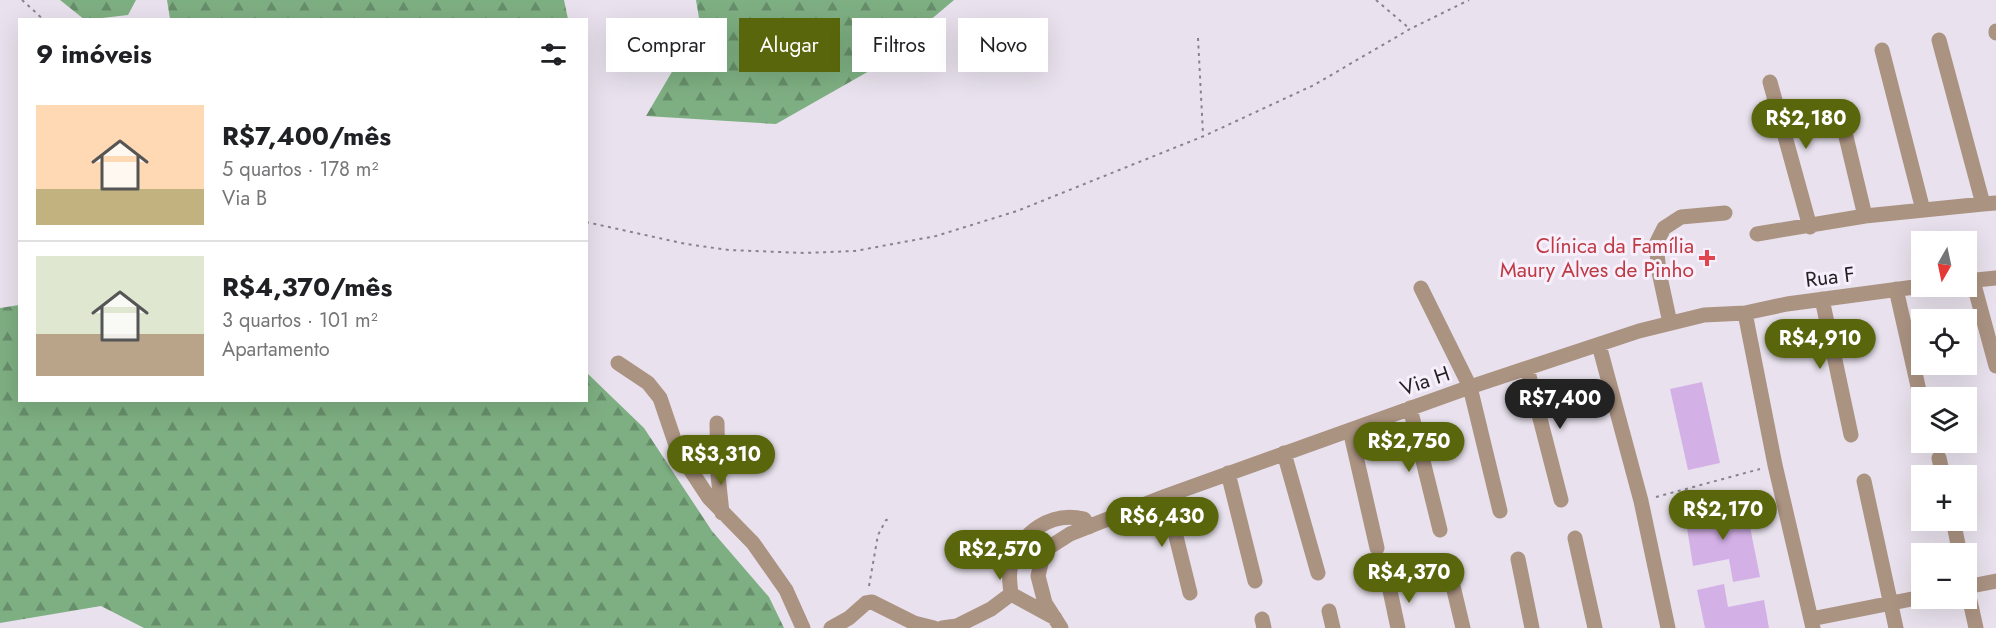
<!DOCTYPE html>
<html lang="pt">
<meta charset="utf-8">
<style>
body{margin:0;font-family:Jost,sans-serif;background:#f6f6f6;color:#202124;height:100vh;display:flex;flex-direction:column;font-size:22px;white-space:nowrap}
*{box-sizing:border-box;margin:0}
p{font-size:20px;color:#757577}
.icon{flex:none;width:33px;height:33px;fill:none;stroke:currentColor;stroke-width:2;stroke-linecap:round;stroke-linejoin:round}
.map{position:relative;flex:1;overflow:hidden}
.details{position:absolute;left:18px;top:18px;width:570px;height:384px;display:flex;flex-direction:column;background:#fff;border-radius:0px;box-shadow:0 6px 24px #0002}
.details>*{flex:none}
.top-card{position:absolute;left:606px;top:18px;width:570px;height:54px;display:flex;gap:12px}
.needle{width:39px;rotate:189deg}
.controls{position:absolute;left:1911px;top:231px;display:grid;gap:12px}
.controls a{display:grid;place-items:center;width:66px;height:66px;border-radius:0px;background:#fff;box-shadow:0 6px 24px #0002;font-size:30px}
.price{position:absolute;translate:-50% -51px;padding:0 14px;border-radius:21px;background:#59660b;color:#fff;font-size:20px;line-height:39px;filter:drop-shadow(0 2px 3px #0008)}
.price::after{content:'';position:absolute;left:50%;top:36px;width:18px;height:14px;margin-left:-9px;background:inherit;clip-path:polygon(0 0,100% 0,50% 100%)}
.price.selected{background:#222;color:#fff}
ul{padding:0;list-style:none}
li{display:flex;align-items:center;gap:18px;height:150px;padding:0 18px}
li+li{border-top:2px solid #e0e0e0}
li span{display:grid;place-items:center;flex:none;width:168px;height:120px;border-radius:0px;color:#555}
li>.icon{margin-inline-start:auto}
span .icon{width:72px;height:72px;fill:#fffc;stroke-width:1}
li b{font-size:26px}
h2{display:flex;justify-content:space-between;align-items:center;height:72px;padding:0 18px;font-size:26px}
.pill{padding:0 21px;border-radius:0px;background:#fff;box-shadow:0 6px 24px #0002;font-size:21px;line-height:54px}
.pill.selected{background:#59660b;color:#fff}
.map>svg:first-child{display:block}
.forest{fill:url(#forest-firs)}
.building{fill:#d3b0e6}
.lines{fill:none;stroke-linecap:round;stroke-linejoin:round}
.path{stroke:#88838b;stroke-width:2;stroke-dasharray:3 4.5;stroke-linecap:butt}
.minor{stroke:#ab9382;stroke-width:15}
.health-dot{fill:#e0444e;stroke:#f7effb;stroke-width:2}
.labels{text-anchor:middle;stroke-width:6;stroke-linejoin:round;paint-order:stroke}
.health-label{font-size:21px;fill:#be3a42;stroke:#f7effb;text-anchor:end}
.street-label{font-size:21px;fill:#242125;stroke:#f7effb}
</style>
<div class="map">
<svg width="1996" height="628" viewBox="0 0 1996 628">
<defs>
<pattern id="forest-firs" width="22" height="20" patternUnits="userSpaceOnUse" patternTransform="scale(1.5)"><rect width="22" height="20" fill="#7eaf82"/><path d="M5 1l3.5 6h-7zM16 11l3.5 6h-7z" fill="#678e6a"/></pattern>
</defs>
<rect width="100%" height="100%" fill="#e9e2ee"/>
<path class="forest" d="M60,0H136L128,15L85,20Z
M167,0H564L568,19H170Z
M696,0H954L871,70L776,124L646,116L700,24Z
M19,305L20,400H586L587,373L644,428L712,531L769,597L784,628H144L101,606L0,623V308Z"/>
<path class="building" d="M1702,382L1720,463L1688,470L1670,389Z
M1740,505L1743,523L1749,522L1760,577L1733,582L1729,559L1693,566L1685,515Z
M1724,584L1728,607L1764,600L1769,628H1705L1697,590Z"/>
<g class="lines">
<path class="path" d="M22,0L44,20
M1376,0L1410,29
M1198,38L1203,134
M586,222L686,244L729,250L804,253L855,251L936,236L1017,211L1204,136L1314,85L1410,29L1469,0
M1656,497L1760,469
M869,586L878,535L886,520L891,519"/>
<path class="minor" d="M1996,31V33
M1939,40L1983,204L1996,203
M1882,50L1923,210
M1770,82L1810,227
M1842,120L1865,216
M1757,234L1865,216L1983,204
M1966,281L1996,278
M1973,281L1996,366
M1421,288L1470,387L1500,511
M1896,289L1922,404
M1822,299L1851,435
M1745,313L1775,465L1813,628
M1670,323L1659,272L1656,244L1664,228L1681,217L1725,213
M1599,345L1641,501L1668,628
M618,363L648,383L660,398L678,451L709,498L753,543L786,590L803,628
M1527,368L1561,500
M1410,408L1440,530
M717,423L718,475L722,513
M1350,430L1377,548
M1284,453L1318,573
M1939,458L1943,476
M1228,473L1255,581
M1864,481L1896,628
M1166,496L1190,593
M1953,520L1960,554
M1575,538L1595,628
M1518,559L1532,628
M1966,583L1976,628
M1389,586L1398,628
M1453,586L1463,628
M1966,587L1996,581
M1011,594C1010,585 1008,574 1011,565C1021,532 1051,511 1084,519L1089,527
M1329,611L1333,628
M1262,619L1264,628
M1811,619L1922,597
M831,628L849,618L866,603L872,602L914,623L934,628
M942,628L957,626L991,609L1011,594L1055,618
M1061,628L1045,603L1038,576L1042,559L1048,548L1070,534L1166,496L1470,387L1639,331L1704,315L1745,313L1787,304L1922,286"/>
</g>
<path class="health-dot" d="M1704 249h6v6h6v6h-6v6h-6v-6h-6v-6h6z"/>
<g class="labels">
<g class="health-label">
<text x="1694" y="253">Clínica da Família<tspan x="1694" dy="24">Maury Alves de Pinho</tspan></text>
</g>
<g class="street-label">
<text transform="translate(1830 277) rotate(-7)" y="7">Rua F</text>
<text transform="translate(1425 381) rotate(-19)" y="7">Via H</text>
</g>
</g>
</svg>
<div class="controls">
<a><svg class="needle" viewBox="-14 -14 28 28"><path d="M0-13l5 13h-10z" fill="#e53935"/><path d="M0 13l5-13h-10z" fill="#757577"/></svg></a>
<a><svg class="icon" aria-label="locate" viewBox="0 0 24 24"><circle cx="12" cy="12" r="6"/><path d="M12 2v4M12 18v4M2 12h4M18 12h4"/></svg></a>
<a><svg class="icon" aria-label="layers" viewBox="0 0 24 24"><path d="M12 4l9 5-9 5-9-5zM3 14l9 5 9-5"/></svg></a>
<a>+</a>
<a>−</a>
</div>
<b class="price" style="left:1806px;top:150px">R$2,180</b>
<b class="price" style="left:1820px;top:370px">R$4,910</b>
<b class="price selected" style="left:1560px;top:430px">R$7,400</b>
<b class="price" style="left:1409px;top:473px">R$2,750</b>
<b class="price" style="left:721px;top:486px">R$3,310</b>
<b class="price" style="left:1723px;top:541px">R$2,170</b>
<b class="price" style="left:1162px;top:548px">R$6,430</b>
<b class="price" style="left:1000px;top:581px">R$2,570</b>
<b class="price" style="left:1409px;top:604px">R$4,370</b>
<div class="top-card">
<a class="pill">Comprar</a>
<a class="pill selected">Alugar</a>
<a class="pill">Filtros</a>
<a class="pill">Novo</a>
</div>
<section class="details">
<h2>9 imóveis<svg class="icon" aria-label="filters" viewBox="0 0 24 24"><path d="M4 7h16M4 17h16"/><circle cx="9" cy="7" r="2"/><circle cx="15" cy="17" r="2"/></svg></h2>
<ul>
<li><span style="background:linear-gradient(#ffd9b3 70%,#c2b280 0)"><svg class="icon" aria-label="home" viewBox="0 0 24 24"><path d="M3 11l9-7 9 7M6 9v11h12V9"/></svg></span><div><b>R$7,400/mês</b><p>5 quartos · 178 m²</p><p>Via B</p></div></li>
<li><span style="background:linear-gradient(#dfe7d0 65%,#b9a48a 0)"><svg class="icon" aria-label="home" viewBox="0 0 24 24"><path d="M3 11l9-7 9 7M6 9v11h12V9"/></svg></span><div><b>R$4,370/mês</b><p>3 quartos · 101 m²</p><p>Apartamento</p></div></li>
</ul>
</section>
</div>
